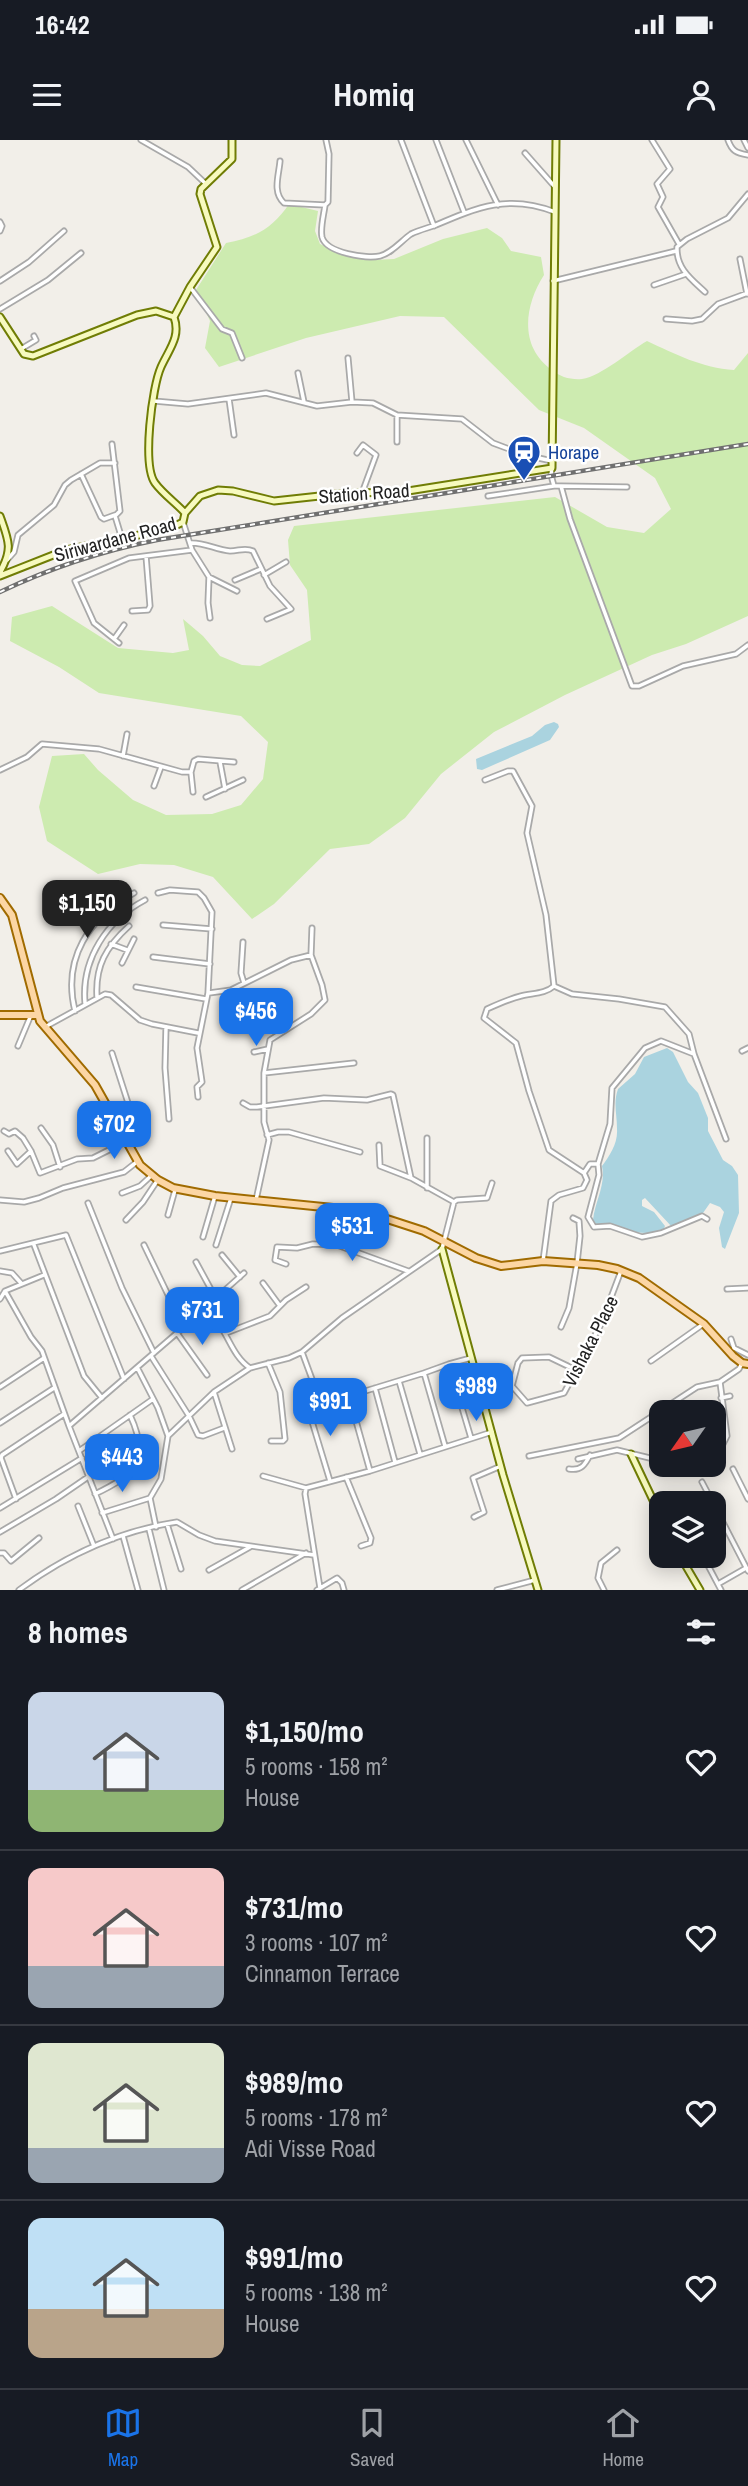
<!DOCTYPE html>
<meta charset="utf-8">
<style>
body{margin:0;font-family:"Archivo Narrow",sans-serif;background:#242831;color:#f1f3f6;height:100vh;display:flex;flex-direction:column;font-size:26px;white-space:nowrap}
*{box-sizing:border-box;margin:0}
p{font-size:23px;color:#9ea1a6}
.icon{flex:none;width:38px;height:38px;fill:none;stroke:currentColor;stroke-width:2;stroke-linecap:round;stroke-linejoin:round}
.map{position:relative;height:1450px;overflow:hidden}
.details{display:flex;flex-direction:column;background:#171b24;flex:1}
.details>*{flex:none}
.needle{width:46px;rotate:236deg}
.tools{position:absolute;left:649px;top:1260px;display:grid;gap:14px}
.tools a{display:grid;place-items:center;width:77px;height:77px;border-radius:14px;background:#171b24;box-shadow:0 4px 18px #0003;font-size:35px}
.price{position:absolute;translate:-50% -60px;padding:0 16px;border-radius:14px;background:#1a73e8;color:#fff;font-size:23px;line-height:46px;filter:drop-shadow(0 2px 4px #0008)}
.price::after{content:'';position:absolute;left:50%;top:42px;width:21px;height:16px;margin-left:-10px;background:inherit;clip-path:polygon(0 0,100% 0,50% 100%)}
.price.active{background:#222;color:#fff}
ul{padding:0;list-style:none}
li{display:flex;align-items:center;gap:21px;height:175px;padding:0 28px}
li+li{border-top:2px solid #363941}
li span{display:grid;place-items:center;flex:none;width:196px;height:140px;border-radius:14px;color:#555}
li>.icon{margin-inline-start:auto}
span .icon{width:84px;height:84px;fill:#fffc;stroke-width:1}
li b{font-size:30px}
h2{display:flex;justify-content:space-between;align-items:center;height:84px;padding:0 28px;font-size:30px}
.status{display:flex;justify-content:space-between;align-items:center;height:49px;padding:0 35px;background:#171b24;direction:ltr}
.status svg{height:19px;fill:currentColor}
header{display:flex;justify-content:space-between;align-items:center;height:91px;padding:0 28px;background:#171b24;font-size:32px;font-weight:700}
.tab-bar{display:flex;justify-content:space-around;align-items:center;height:98px;border-top:2px solid #363941;background:#171b24;font-size:19px;color:#9ea1a6}
.tab-bar a{display:grid;justify-items:center;gap:4px}
.tab-bar .active{color:#1a73e8}
.map>svg:first-child{display:block}
.grass{fill:#cdebb0}
.water{fill:#aad3df}
.lines{fill:none;stroke-linecap:round;stroke-linejoin:round}
.street-casing{stroke:#a9a9a9;stroke-width:7}
.secondary-casing{stroke:#707d05;stroke-width:9}
.primary-casing{stroke:#a06b00;stroke-width:10}
.street{stroke:#fff;stroke-width:3.5}
.secondary{stroke:#f7fabf;stroke-width:5}
.primary{stroke:#fcd6a4;stroke-width:6}
.rail-casing{stroke:#707070;stroke-width:4.5}
.rail{stroke:#fff;stroke-width:2;stroke-dasharray:5;stroke-linecap:butt}
.labels{text-anchor:middle;stroke-width:5;stroke-linejoin:round;paint-order:stroke}
.transit-label{font-size:19px;fill:#164399;stroke:#fff;text-anchor:start}
.street-label{font-size:19px;fill:#222;stroke:#fff}
</style>
<div class="status"><b>16:42</b><svg viewBox="0 0 49 12"><path d="M0 12V9h3v3zM5 12V6h3v6zM10 12V3h3v9zM15 12V0h3v12zM26 1h20v11H26zM47 4h2v5h-2z"/></svg></div>
<header><svg class="icon" aria-label="menu" viewBox="0 0 24 24"><path d="M4 6h16M4 12h16M4 18h16"/></svg>Homiq<svg class="icon" aria-label="person" viewBox="0 0 24 24"><circle cx="12" cy="8" r="4"/><path d="M4 21q1-7 8-7t8 7"/></svg></header>
<div class="map">
<svg width="748" height="1450" viewBox="0 0 748 1450">
<rect width="100%" height="100%" fill="#f2efe9"/>
<path class="grass" d="M289,64L318,71L315,91L320,104L350,117L374,120L394,119L443,99L487,88L502,98L511,111L541,117L544,135C524,166 519,207 552,230C560,237 571,240 582,239C602,236 629,211 647,201C675,214 702,228 734,230L748,213V476L686,504L652,515L565,555L494,592L441,634L405,678L369,704L330,709L274,764L252,779L213,737L174,725L140,724L98,734L47,701L39,667L52,616L84,614L98,630L133,660L166,675L212,674L241,665L263,639L268,602L241,576L99,553L59,527L10,501L12,477L52,466L118,508L173,513L189,510L183,479L203,496L220,516L242,525L260,526L311,500L307,450L290,425L288,400L294,386L555,357L607,387L644,393L671,369L655,338L584,288L539,270L444,177L400,176L306,198L219,227L205,208L210,181L196,150L226,103C255,98 273,88 289,64Z"/>
<path class="water" d="M554,582L558,584L559,587L550,600L482,630L477,629L476,619L532,596L545,585Z
M667,908L673,912L688,942L698,953L708,978V991L723,1020L732,1026L738,1035L739,1073L725,1109L722,1107L719,1088L724,1072L720,1067L710,1063L703,1073L672,1087L645,1058L642,1060V1066L654,1072L665,1086L663,1091C637,1098 622,1085 597,1085L593,1080C595,1061 606,1045 602,1026C610,1015 618,1003 617,989C617,974 613,963 618,949L635,934L644,917Z"/>
<g class="lines">
<defs>
<path id="street" d="M141,0L188,27L206,44
M401,0L434,86
M436,0L464,72
M466,0L498,65
M652,0L670,29L657,44L663,57L658,67L679,104
M728,0C732,11 736,13 748,15
M744,0L748,8
M525,13L555,47
M280,21C279,35 272,52 284,63L325,65L328,62L329,14L326,0
M325,65C324,74 320,88 322,97C326,113 367,119 380,116C392,113 401,101 411,94C419,90 428,88 436,85C478,67 509,54 555,72
M0,82L2,86L0,91
M740,119L747,154
M0,141L29,122L64,91
M553,141L676,111
M654,145L686,134
M190,147L222,189L232,193L242,218
M705,152C691,139 676,128 677,107L687,99L728,78L748,54
M0,169L48,140L81,113
M666,179L692,181L702,179L718,164L748,153
M21,209L36,200L34,196
M348,218L352,262
M298,233L304,262
M229,259L234,295
M154,261L188,264L266,253L317,266L352,262L373,263L397,275L462,279L493,303L525,315L552,321
M397,275V302
M112,304L120,371L115,376L122,399
M357,313L363,305L376,315L362,353
M552,328L551,335L554,346H561
M81,334L101,377L104,379L115,375
M627,347L561,346L570,379L632,546H639L683,526L736,514L748,505
M488,356L554,346
M183,382L192,410L209,437L208,463L210,478
M190,403C204,402 216,410 230,411C239,411 245,407 253,411L270,446L291,469L267,479
M7,420L14,412L18,395L54,365L65,345L71,340L100,323H115
M264,435L286,422
M209,437L237,451
M235,440L261,429
M132,471L148,470L150,466L146,416
M114,499L124,485
M119,503L94,483L75,441L129,418L192,410
M123,616L127,594
M220,622L225,649
M0,630L27,617L42,604L99,609L182,632H191L194,621L198,619L234,622
M191,633L193,652
M485,640L508,631H513L532,666L527,693L546,775L554,846C545,854 532,853 521,856C509,859 498,864 487,869L484,878L516,903L529,951L549,1010L584,1033L587,1040L583,1048L559,1055L551,1061L543,1121
M154,646L161,627
M206,657L243,640
M158,753L170,750L198,752L204,758L212,772L208,853L197,908L202,942L197,947L198,957
M163,785L212,789
M243,802L241,833L244,843
M111,804L127,810
M153,817L210,824
M122,823L134,799
M554,846L572,854L619,859L665,867L689,894L694,914L726,999
M136,847L206,859
M209,853L231,850L291,820L311,815
M97,857C95,826 106,807 129,786
M85,863C81,819 107,780 145,760
M75,871C62,818 89,778 134,753
M45,887L105,854L111,855L140,880L152,884L198,893
M166,887L165,928L169,979
M18,906L31,875
M742,911L748,908
M254,912L268,909
M112,913L129,966L138,980
M264,933L354,923
M243,963L250,967H257L324,958L367,960L391,954L393,955L411,1038L454,1062
M119,984L135,975
M41,988L53,1005L60,1027
M4,991L9,994L15,991L23,998L31,1011L40,1033L77,1019L93,1018L127,1001
M267,995L278,992H289L360,1012
M379,1005L380,1026L411,1038
M8,1011L17,1024L31,1011
M598,1024L610,984L612,948L645,908L661,901L694,914
M584,1033L590,1024H598L599,1035L588,1077L594,1087L610,1086L642,1097L661,1093L702,1076L707,1079
M427,1048V998
M122,1053L140,1046L152,1035
M0,1060L24,1062L39,1058L63,1048L124,1032L138,1021
M256,1060L269,1000L264,982V933L270,900L311,874L325,860L322,845L311,815L312,788
M88,1063L122,1148L154,1213
M168,1075L175,1050
M126,1080L143,1062L157,1041
M203,1097L215,1056
M34,1105L84,1236L102,1258
M144,1105L184,1188
M216,1105L231,1058
M0,1111L66,1095L124,1239
M222,1115L240,1137
M196,1122L220,1166L219,1175L214,1181
M286,1124L275,1120L277,1107L297,1108L313,1104L337,1105L408,1131
M0,1131L12,1133L21,1143
M263,1143L280,1166
M727,1149L748,1148
M5,1151L31,1197L42,1211L69,1286
M216,1158L244,1133
M0,1159L5,1151L44,1135
M561,1187L569,1168L577,1123L580,1096L579,1081L573,1078
M177,1193L207,1235
M226,1193L270,1176L286,1160L306,1147
M731,1199L734,1208L748,1215
M302,1212L316,1250L304,1255L330,1341
M151,1216L189,1276L198,1295L203,1296L224,1288
M471,1218L449,1224L471,1298
M651,1221L702,1185
M268,1223L280,1252L285,1299L283,1301H271
M138,1229L158,1268L168,1296
M399,1241L420,1314
M512,1246L527,1263L564,1253L601,1184L621,1131
M512,1246L518,1223L522,1218L549,1217L576,1230
M0,1247L44,1218
M375,1248L395,1322
M214,1252L232,1309
M482,1253L512,1246
M721,1258L730,1256
M0,1283L54,1248
M99,1297L121,1340
M445,1306L424,1233L449,1224
M79,1311L153,1259
M714,1311L723,1304L727,1296L720,1242
M529,1316L619,1298L697,1247L720,1242L739,1229L742,1223
M578,1319L617,1310L662,1321
M569,1329C581,1331 585,1325 590,1315
M733,1329L748,1359
M370,1331L349,1256L424,1233
M263,1336L306,1348L370,1331L492,1292
M346,1337L371,1398L370,1403L361,1406
M702,1342L713,1363
M306,1348L305,1354L320,1448
M95,1354C135,1335 151,1320 130,1275
M675,1358L678,1363
M16,1359L1,1318L2,1315L64,1274
M714,1365L748,1431
M78,1366L94,1406
M0,1368L82,1318
M102,1373L150,1358
M474,1377L484,1372L473,1338L501,1326
M167,1384L181,1429
M156,1387L150,1358L161,1339L168,1296L214,1252L250,1228L289,1218L302,1212L342,1178L442,1109L454,1062L457,1060L487,1058L492,1043
M149,1389L164,1450
M0,1392L56,1359L88,1337
M123,1396L138,1450
M113,1399L69,1286L177,1193C229,1154 219,1207 250,1228
M0,1413H4L11,1421L39,1398
M703,1416L721,1450
M209,1430L250,1407
M718,1444L746,1428
M19,1450C66,1415 119,1391 177,1382L199,1395L215,1401L314,1415
M242,1450L306,1413
M317,1450L337,1438L342,1443L344,1450
M497,1450L535,1440
M604,1450L598,1438L601,1423L617,1410"/>
<path id="secondary" d="M0,177L24,214L33,216L137,175L156,171L174,177L190,147L217,107L200,54L201,49L232,19V0
M174,177C181,197 169,209 161,227C152,247 142,325 155,343C163,354 176,363 185,373
M0,376C9,401 13,409 0,432
M0,436L66,410L127,398L177,385L183,382L185,373L200,356L218,350L233,351L274,361L338,354L408,351L552,328L556,0
M442,1109L503,1335L538,1450
M631,1314L662,1379
M680,1416L700,1450"/>
<path id="primary" d="M0,758L12,775L40,881L95,945L140,1025L158,1040L173,1048L215,1056L343,1069L384,1078L424,1091L476,1118L501,1126L543,1121L598,1125L617,1129L639,1138L704,1184L733,1216L742,1223L748,1224
M0,875H37"/>
</defs>
<use href="#street" class="street-casing"/>
<use href="#secondary" class="secondary-casing"/>
<use href="#primary" class="primary-casing"/>
<use href="#street" class="street"/>
<use href="#secondary" class="secondary"/>
<use href="#primary" class="primary"/>
<defs>
<path id="rail" d="M0,452C50,428 102,411 157,400L748,304"/>
</defs>
<use href="#rail" class="rail-casing"/>
<use href="#rail" class="rail"/>
</g>
<defs>
<symbol id="station-pin" viewBox="-11 -11 22 30"><path d="M0 17L-7.5 6A9.5 9.5 0 1 1 7.5 6Z" fill="#1a4fb4" stroke="#fff"/><path d="M-3-6H3Q5-6 5-4V2Q5 4 3 4L4.5 6H3L1.5 4h-3L-3 6H-4.5L-3 4Q-5 4-5 2V-4Q-5-6-3-6ZM-3.5-4v3h7v-3ZM-3.5 1v1.5H-2V1ZM2 1v1.5H3.5V1Z" fill="#fff"/></symbol>
</defs>
<g fill-rule="evenodd">
<use href="#station-pin" x="505" y="293" width="38" height="52"/>
</g>
<g class="labels">
<g class="transit-label">
<text x="548" y="319">Horape</text>
</g>
<g class="street-label">
<text transform="translate(364 353) rotate(-4)" y="7">Station Road</text>
<text transform="translate(115 399) rotate(-15)" y="7">Siriwardane Road</text>
<text transform="translate(590 1201) rotate(-63)" y="7">Vishaka Place</text>
</g>
</g>
</svg>
<div class="tools">
<a><svg class="needle" viewBox="-14 -14 28 28"><path d="M0-13l5 13h-10z" fill="#e53935"/><path d="M0 13l5-13h-10z" fill="#9ea1a6"/></svg></a>
<a><svg class="icon" aria-label="layers" viewBox="0 0 24 24"><path d="M12 4l9 5-9 5-9-5zM3 14l9 5 9-5"/></svg></a>
</div>
<b class="price active" style="left:87px;top:800px">$1,150</b>
<b class="price" style="left:256px;top:908px">$456</b>
<b class="price" style="left:114px;top:1021px">$702</b>
<b class="price" style="left:352px;top:1123px">$531</b>
<b class="price" style="left:202px;top:1207px">$731</b>
<b class="price" style="left:476px;top:1283px">$989</b>
<b class="price" style="left:330px;top:1298px">$991</b>
<b class="price" style="left:122px;top:1354px">$443</b>
</div>
<section class="details">
<h2>8 homes<svg class="icon" aria-label="filters" viewBox="0 0 24 24"><path d="M4 7h16M4 17h16"/><circle cx="9" cy="7" r="2"/><circle cx="15" cy="17" r="2"/></svg></h2>
<ul>
<li><span style="background:linear-gradient(#c9d6e8 70%,#8fb573 0)"><svg class="icon" aria-label="home" viewBox="0 0 24 24"><path d="M3 11l9-7 9 7M6 9v11h12V9"/></svg></span><div><b>$1,150/mo</b><p>5 rooms · 158 m²</p><p>House</p></div><svg class="icon" aria-label="heart" viewBox="0 0 24 24"><path d="M12 20l-8-8c-3-5 5-10 8-4 3-6 11-1 8 4z"/></svg></li>
<li><span style="background:linear-gradient(#f6c9c9 70%,#9aa5b1 0)"><svg class="icon" aria-label="home" viewBox="0 0 24 24"><path d="M3 11l9-7 9 7M6 9v11h12V9"/></svg></span><div><b>$731/mo</b><p>3 rooms · 107 m²</p><p>Cinnamon Terrace</p></div><svg class="icon" aria-label="heart" viewBox="0 0 24 24"><path d="M12 20l-8-8c-3-5 5-10 8-4 3-6 11-1 8 4z"/></svg></li>
<li><span style="background:linear-gradient(#dfe7d0 75%,#9aa5b1 0)"><svg class="icon" aria-label="home" viewBox="0 0 24 24"><path d="M3 11l9-7 9 7M6 9v11h12V9"/></svg></span><div><b>$989/mo</b><p>5 rooms · 178 m²</p><p>Adi Visse Road</p></div><svg class="icon" aria-label="heart" viewBox="0 0 24 24"><path d="M12 20l-8-8c-3-5 5-10 8-4 3-6 11-1 8 4z"/></svg></li>
<li><span style="background:linear-gradient(#bfe0f5 65%,#b9a48a 0)"><svg class="icon" aria-label="home" viewBox="0 0 24 24"><path d="M3 11l9-7 9 7M6 9v11h12V9"/></svg></span><div><b>$991/mo</b><p>5 rooms · 138 m²</p><p>House</p></div><svg class="icon" aria-label="heart" viewBox="0 0 24 24"><path d="M12 20l-8-8c-3-5 5-10 8-4 3-6 11-1 8 4z"/></svg></li>
</ul>
</section>
<nav class="tab-bar">
<a class="active"><svg class="icon" aria-label="map" viewBox="0 0 24 24"><path d="M3 6l6-2 6 2 6-2v14l-6 2-6-2-6 2zM9 4v14M15 6v14"/></svg>Map</a>
<a><svg class="icon" aria-label="saved" viewBox="0 0 24 24"><path d="M7 4h10v16l-5-4-5 4z"/></svg>Saved</a>
<a><svg class="icon" aria-label="home" viewBox="0 0 24 24"><path d="M3 11l9-7 9 7M6 9v11h12V9"/></svg>Home</a>
</nav>
